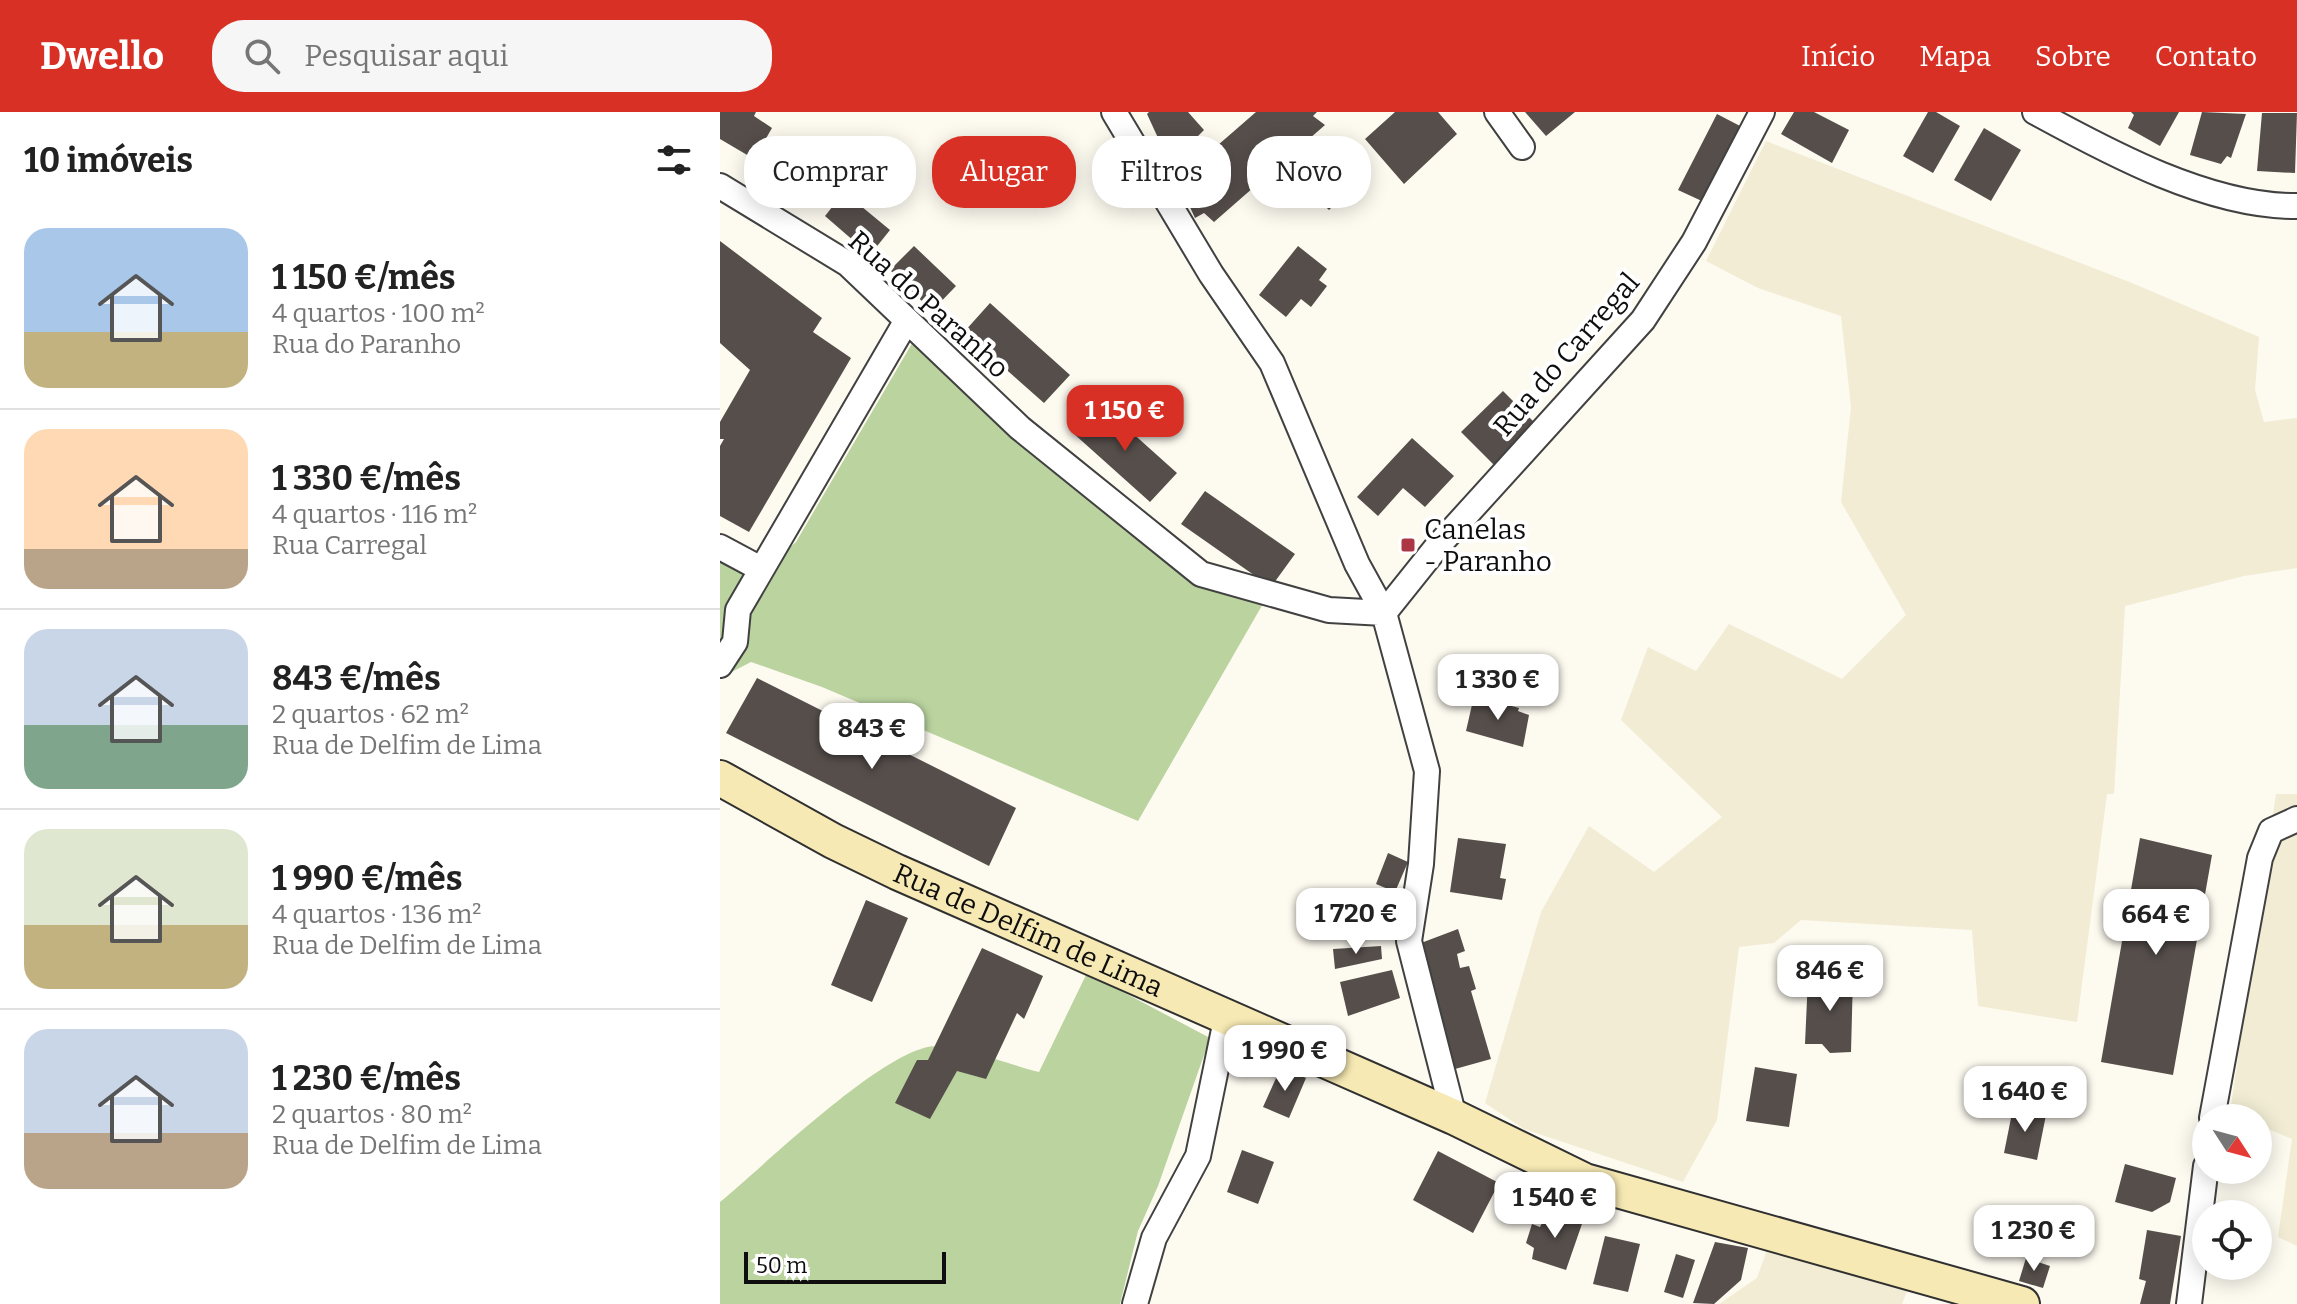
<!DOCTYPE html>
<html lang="pt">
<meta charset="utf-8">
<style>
body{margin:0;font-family:Bitter,serif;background:#f6f6f6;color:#222;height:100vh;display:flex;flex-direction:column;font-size:30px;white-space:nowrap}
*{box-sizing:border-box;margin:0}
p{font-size:26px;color:#767676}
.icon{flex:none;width:44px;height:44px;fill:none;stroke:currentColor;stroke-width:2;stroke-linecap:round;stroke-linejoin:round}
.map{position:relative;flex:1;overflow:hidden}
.details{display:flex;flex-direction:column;background:#fff;width:720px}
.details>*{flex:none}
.banner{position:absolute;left:24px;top:24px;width:760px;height:72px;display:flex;gap:16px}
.needle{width:52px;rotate:126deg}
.controls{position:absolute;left:1472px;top:992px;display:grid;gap:16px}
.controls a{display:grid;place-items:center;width:80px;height:80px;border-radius:50%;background:#fff;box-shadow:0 4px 20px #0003;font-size:40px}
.scale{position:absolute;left:24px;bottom:20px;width:202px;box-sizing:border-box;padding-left:8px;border:4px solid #0e0e0e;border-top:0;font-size:22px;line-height:28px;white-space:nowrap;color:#0e0e0e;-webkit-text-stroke:6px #fff;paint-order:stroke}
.price{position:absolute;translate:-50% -68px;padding:0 18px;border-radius:16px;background:#fff;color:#222;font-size:26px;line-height:52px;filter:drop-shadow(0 2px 4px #0008)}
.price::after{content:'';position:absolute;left:50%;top:48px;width:24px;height:18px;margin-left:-12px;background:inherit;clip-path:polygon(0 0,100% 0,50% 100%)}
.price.active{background:#d93025;color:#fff}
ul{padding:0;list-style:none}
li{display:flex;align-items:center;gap:24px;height:200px;padding:0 24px}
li+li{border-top:2px solid #e0e0e0}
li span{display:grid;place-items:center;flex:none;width:224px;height:160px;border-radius:24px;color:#555}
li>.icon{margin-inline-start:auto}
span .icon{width:96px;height:96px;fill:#fffc;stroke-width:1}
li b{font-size:34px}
h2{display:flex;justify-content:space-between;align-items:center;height:96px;padding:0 24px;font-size:34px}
.chip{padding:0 28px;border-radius:32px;background:#fff;box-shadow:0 4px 20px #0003;font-size:28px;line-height:72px}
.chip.active{background:#d93025;color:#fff}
header{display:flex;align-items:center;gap:48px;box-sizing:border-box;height:112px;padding:0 40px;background:#d93025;color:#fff}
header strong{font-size:38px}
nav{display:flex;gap:44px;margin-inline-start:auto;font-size:28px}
.search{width:560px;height:72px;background:#f6f6f6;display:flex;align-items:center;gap:20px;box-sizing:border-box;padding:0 28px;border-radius:32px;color:#767676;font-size:30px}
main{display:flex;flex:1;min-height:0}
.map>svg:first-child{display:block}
.farmland{fill:#f1ecd3}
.forest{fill:#bad39f}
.building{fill:#554e4b}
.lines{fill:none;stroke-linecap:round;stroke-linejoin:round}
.minor-casing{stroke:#414141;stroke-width:28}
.secondary-casing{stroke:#303030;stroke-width:38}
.minor{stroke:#fff;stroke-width:24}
.secondary{stroke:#f6e9b3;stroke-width:34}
.poi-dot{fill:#ad3645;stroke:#fff;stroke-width:3}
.labels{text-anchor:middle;stroke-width:8;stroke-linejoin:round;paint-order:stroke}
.street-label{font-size:28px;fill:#0e0e0e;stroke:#fff}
.poi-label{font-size:28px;fill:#0e0e0e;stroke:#fff;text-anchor:start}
</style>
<header>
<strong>Dwello</strong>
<div class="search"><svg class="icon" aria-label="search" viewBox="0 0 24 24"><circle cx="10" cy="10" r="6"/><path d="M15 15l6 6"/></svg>Pesquisar aqui</div>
<nav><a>Início</a><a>Mapa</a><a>Sobre</a><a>Contato</a></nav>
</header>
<main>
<section class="details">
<h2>10 imóveis<svg class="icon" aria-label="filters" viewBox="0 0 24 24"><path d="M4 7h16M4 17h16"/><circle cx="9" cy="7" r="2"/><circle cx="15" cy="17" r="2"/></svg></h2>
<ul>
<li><span style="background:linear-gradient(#a9c7e8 65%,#c2b280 0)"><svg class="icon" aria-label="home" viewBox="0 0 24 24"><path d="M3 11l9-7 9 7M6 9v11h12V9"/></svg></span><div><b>1 150 €/mês</b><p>4 quartos · 100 m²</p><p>Rua do Paranho</p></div></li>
<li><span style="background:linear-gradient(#ffd9b3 75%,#b9a48a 0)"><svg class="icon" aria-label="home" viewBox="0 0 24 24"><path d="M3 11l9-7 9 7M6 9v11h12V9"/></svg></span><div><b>1 330 €/mês</b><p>4 quartos · 116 m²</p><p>Rua Carregal</p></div></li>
<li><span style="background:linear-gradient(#c9d6e8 60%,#7fa58c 0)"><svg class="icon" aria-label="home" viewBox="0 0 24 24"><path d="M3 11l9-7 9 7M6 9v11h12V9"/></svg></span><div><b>843 €/mês</b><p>2 quartos · 62 m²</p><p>Rua de Delfim de Lima</p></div></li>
<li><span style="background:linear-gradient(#dfe7d0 60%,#c2b280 0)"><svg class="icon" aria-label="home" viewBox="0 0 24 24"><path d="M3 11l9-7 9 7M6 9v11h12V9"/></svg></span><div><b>1 990 €/mês</b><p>4 quartos · 136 m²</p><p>Rua de Delfim de Lima</p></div></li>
<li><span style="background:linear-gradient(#c9d6e8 65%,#b9a48a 0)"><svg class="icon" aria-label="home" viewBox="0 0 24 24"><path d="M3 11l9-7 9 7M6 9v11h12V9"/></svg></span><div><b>1 230 €/mês</b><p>2 quartos · 80 m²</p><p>Rua de Delfim de Lima</p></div></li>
</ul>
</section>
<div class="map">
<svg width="1577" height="1192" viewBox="0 0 1577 1192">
<rect width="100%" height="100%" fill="#fdfaf0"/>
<path class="farmland" d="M1046,29L1412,171L1539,225L1535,278L1544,310L1577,306V456L1524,464L1405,494L1394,682H1387L1357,910L1258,894L1252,818L1081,808L1054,831L1019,835L997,1008L963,1070L804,1017L765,991L821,800L869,714L934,760L1002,705L901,608L928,535L976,559L1009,512L1122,567L1186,503L1121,390L1131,295L1121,204L1038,176L986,149Z
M1556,682H1577V1134L1558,1125L1572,1027L1538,1013V1006H1522L1510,1001Z
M1048,1135L1193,1164L1182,1192H999L1037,1166Z"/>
<path class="forest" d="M201,216L424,416L544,490L418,709L102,575L31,550L0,566V439L40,463L76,430Z
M367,861L490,926L438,1074L418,1119L400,1192H0V1090C42,1056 167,933 217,934C244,935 291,953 319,960Z"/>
<path class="building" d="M0,0H36L34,4L52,16L34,47L0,27Z
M429,0H468L484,18L477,25L490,40L536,0H597L593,4L605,13L494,110L484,101L475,106L427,2Z
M675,0H718L737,22L684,72L645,27Z
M805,0H855L826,24Z
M1074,0H1094L1129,18L1112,51L1061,22Z
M1208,0H1216L1240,14L1213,61L1183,44Z
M1411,0H1459L1440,34L1408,16L1414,3Z
M1482,0L1526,2L1511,46L1507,44L1501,52L1470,43Z
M1542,1H1577L1575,61L1537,59Z
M997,2L1022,15L984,90L958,78Z
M1264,16L1301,38L1271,89L1234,68Z
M615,37L643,65L609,98L581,71Z
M124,80L170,118L150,143L105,104Z
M0,129L102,206L93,220L131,246L29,420L0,404V334L4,327H0V310L30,258L0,231Z
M194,134L236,174L212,199L170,158Z
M578,134L607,157L599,168L607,174L591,195L581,187L566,205L539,183Z
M270,191L350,263L324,291L244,220Z
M783,279L816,312L780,359L741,320Z
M380,292L457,361L430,390L353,321Z
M692,326L734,364L705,395L683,376L658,404L637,385Z
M485,379L575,442L551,475L461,412Z
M37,566L296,696L269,754L6,621Z
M754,584L799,596L798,599L809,603L803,635L746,619Z
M738,726L786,732L780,766L786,767L782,788L730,780Z
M1420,726L1492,743L1453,963L1381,950Z
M668,741L688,750L675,780L656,772Z
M146,788L188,806L152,890L111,873Z
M738,817L745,839L737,842L740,856L749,854L756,877L751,879L771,947L735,957L701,831Z
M661,834L662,847L615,857L613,837Z
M262,836L323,864L304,907L297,901L266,967L237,959L210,1007L175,991L197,948H208Z
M672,858L680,886L628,904L620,870Z
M1133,864L1131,940L1110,941L1102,932H1085L1088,866Z
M561,955L586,966L569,1006L543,995Z
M1035,955L1077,962L1069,1015L1026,1009Z
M1293,996L1326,1003L1317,1048L1284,1041Z
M522,1038L554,1050L538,1092L507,1080Z
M718,1039L779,1071L753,1121L693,1088Z
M1405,1052L1456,1066L1450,1090L1432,1100L1395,1090Z
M828,1099L863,1109L846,1158L812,1147L814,1136L806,1131L812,1112L820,1115Z
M1427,1118L1461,1124L1450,1192H1420L1426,1169L1419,1167Z
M885,1124L920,1132L908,1180L873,1172Z
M995,1130L1028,1136L1021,1168L994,1192L973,1191Z
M956,1142L975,1148L963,1186L944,1180Z
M1306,1146L1330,1154L1323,1176L1299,1169Z"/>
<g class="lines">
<defs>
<path id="minor" d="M394,0L491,162L552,251L637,452L664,501L707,659L701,752L689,829L734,1005
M777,0L802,35
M1315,0C1390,41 1490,95 1577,94
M0,74L128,152L300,316L481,462L609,498L664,501
M0,435L41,457
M664,501L716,436L923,208L974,130L1042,0
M0,553L15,530L18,498L187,208
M1492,1006L1540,746L1551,719L1577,707
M415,1192L434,1126L478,1044L506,908
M1469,1192L1486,1054"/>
<g id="secondary">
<path id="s1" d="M0,666L113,729L177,760L734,1005L865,1069L1302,1192"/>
</g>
</defs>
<use href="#minor" class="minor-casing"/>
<use href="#secondary" class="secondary-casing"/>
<use href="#minor" class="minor"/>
<use href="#secondary" class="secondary"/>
</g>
<rect class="poi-dot" x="680" y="425" width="16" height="16" rx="4"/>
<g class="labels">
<g class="street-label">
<text transform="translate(209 192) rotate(42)" y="10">Rua do Paranho</text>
<text transform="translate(846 242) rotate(-49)" y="10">Rua do Carregal</text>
<text dy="10" stroke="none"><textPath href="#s1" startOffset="344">Rua de Delfim de Lima</textPath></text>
</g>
<g class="poi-label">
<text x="704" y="427">Canelas<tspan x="704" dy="32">- Paranho</tspan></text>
</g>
</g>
</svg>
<div class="controls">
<a><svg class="needle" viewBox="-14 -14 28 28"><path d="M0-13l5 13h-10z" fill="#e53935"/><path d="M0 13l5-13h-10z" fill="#767676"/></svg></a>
<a><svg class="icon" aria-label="locate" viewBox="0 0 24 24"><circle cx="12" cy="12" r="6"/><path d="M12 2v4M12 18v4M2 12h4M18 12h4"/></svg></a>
</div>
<div class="scale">50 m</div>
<b class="price active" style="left:405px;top:341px">1 150 €</b>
<b class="price" style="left:778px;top:610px">1 330 €</b>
<b class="price" style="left:152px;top:659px">843 €</b>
<b class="price" style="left:636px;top:844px">1 720 €</b>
<b class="price" style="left:1436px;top:845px">664 €</b>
<b class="price" style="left:1110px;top:901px">846 €</b>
<b class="price" style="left:565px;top:981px">1 990 €</b>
<b class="price" style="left:1305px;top:1022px">1 640 €</b>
<b class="price" style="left:835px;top:1128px">1 540 €</b>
<b class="price" style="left:1314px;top:1161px">1 230 €</b>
<div class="banner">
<a class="chip">Comprar</a>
<a class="chip active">Alugar</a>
<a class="chip">Filtros</a>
<a class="chip">Novo</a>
</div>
</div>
</main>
